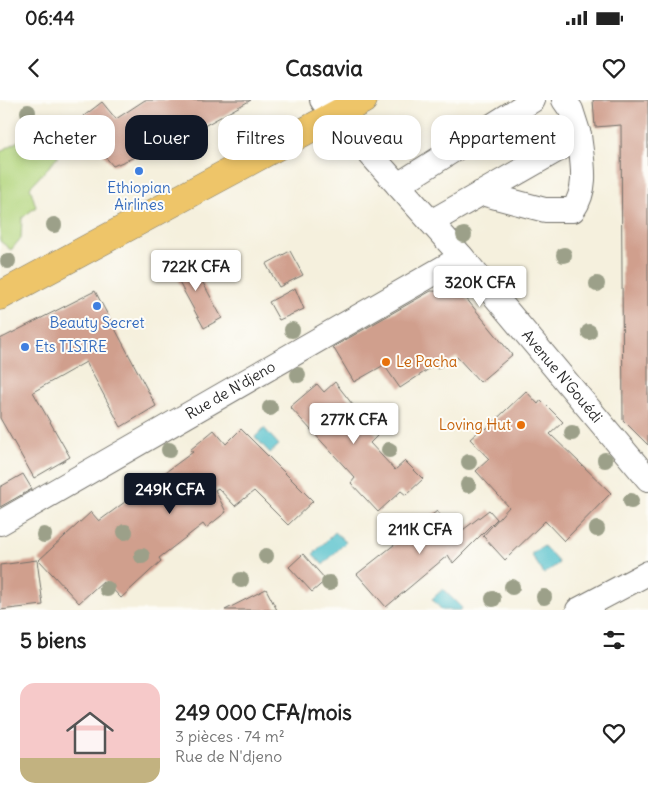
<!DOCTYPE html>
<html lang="fr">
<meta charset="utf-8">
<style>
body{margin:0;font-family:Delius,sans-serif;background:#f6f6f6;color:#222;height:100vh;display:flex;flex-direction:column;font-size:19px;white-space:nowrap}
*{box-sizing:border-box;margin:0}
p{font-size:16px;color:#767676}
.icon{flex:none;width:28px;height:28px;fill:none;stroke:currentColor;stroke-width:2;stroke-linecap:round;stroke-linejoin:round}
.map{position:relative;height:510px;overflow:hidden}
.drawer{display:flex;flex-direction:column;background:#fff;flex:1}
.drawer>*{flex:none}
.guide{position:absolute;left:15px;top:15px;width:619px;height:45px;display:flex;gap:10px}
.price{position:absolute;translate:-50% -42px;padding:0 11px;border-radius:5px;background:#fff;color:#222;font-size:16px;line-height:32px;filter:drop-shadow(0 1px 2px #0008)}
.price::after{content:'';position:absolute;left:50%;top:30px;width:15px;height:11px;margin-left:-8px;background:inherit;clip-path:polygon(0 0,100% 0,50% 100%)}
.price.selected{background:#111827;color:#fff}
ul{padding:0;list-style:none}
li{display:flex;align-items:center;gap:15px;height:125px;padding:0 20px}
li span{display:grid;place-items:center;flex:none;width:140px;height:100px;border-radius:15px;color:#555}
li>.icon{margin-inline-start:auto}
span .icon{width:60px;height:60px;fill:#fffc;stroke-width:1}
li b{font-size:21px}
h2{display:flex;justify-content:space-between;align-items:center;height:60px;padding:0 20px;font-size:21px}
.tag{padding:0 18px;border-radius:15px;background:#fff;box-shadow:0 2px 8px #0003;font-size:18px;line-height:45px}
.tag.selected{background:#111827;color:#fff}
.status{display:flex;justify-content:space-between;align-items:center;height:35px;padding:0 25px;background:#fff;direction:ltr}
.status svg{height:14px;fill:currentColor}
header{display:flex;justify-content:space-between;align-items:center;height:65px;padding:0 20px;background:#fff;font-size:22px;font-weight:700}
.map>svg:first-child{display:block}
.green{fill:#b2d57d;stroke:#6e8054}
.water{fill:#53c0cb;stroke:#3f767b}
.building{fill:#d09f8d}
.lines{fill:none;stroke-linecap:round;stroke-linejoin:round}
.minor-casing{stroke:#727069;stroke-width:26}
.major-casing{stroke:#727069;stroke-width:29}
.minor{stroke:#fff;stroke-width:24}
.major{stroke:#eec569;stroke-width:28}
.tree{fill:#9ca089}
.shop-dot{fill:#3f7fe0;stroke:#fdfcf7;stroke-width:2}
.food-dot{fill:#e8710a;stroke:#fdfcf7;stroke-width:2}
.labels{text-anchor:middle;stroke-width:4;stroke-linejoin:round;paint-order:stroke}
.shop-label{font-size:15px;fill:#366cbe;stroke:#fdfcf7}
.food-label{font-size:15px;fill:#c56008;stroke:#fdfcf7;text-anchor:start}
.street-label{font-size:15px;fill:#2b2b2b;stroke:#fdfcf7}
</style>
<div class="status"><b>06:44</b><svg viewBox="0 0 49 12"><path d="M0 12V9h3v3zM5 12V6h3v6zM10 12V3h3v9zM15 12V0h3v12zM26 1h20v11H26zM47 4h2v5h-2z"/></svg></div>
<header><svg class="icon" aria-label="back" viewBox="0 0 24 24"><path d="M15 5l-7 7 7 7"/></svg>Casavia<svg class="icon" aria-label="heart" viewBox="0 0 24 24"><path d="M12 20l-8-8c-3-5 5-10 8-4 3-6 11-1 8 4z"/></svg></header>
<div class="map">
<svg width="648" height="510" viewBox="0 0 648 510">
<rect width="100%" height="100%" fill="#fdfcf7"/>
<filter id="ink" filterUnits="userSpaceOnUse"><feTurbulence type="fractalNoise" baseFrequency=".02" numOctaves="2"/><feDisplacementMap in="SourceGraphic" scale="10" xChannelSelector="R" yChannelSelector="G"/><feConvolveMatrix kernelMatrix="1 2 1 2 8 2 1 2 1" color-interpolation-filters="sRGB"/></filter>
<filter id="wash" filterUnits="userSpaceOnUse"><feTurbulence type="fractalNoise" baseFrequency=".0096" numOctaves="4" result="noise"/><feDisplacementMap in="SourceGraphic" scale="20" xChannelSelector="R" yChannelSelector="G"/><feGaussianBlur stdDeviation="1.12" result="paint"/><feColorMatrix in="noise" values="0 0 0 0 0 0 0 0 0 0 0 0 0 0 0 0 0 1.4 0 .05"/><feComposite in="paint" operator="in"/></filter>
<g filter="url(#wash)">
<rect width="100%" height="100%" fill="#f5f0dd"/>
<path class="green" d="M41,27L58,57L30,87L36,107L22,118L21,138L11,150L0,141V52Z"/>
<path class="water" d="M264,328L279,345L270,353L255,337Z
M335,432L346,442L323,465L313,454Z
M544,446L559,463L544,474L531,454Z
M443,489L462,508L461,510H442L432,499Z"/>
<g id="blocks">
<path class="building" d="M145,0H251L186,36L113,66L76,22L102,2L116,19Z
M593,0H648V345L623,320L621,25L595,27Z
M290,151L303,175L279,187L266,164Z
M189,157L222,218L204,228L170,166Z
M295,188L304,209L279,220L269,202Z
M95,191L156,306L121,327L86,262L33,292L70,357L34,378L0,318V239Z
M431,191L461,192L512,255L480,282L457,257L437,269L435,265L400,288L384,265L354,282L333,247Z
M335,282L377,336L370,343L395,370L405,361L423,379L406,395L401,391L378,412L351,383L355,378L290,307L317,284L324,292Z
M526,291L538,304L541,300L563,322L550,334L611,393L564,441L545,421L505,460L483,436L509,407L476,371L489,359L470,339L484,327L486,329Z
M241,329L313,401L288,425L254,391L235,406L218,388L215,390L226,412L206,428L203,424L159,458L161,461L121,498L104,480L79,503L39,460L91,412L99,421L193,352L190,350L214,330L226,344Z
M23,374L32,389L0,407V387Z
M489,410L497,419L453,463L448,455L386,507L357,474L437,411L455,436Z
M303,454L326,480L312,492L289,467Z
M37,460L43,505L0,510V465Z
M266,489L277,510H225Z"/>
</g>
</g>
<g filter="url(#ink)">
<use href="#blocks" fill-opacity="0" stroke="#727069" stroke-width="1"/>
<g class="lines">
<defs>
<g id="minor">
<path id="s1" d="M322,0L462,157L648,379"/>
<path d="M398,85L533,0"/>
<path d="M481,93L545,110H573C589,87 582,62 579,35"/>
<path d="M431,122L564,46L579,35L571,10L564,0"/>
<path id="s2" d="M0,423L462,157"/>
<path d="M578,510L648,473"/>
</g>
<path id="major" d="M0,196L363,0"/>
</defs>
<use href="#minor" class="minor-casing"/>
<use href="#major" class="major-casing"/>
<use href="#minor" class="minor"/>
<use href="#major" class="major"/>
</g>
<g class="tree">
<circle cx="28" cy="12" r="8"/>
<circle cx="54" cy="125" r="8"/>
<circle cx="464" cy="135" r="8"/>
<circle cx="564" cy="155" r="8"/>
<circle cx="8" cy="161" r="8"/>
<circle cx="597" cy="184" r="8"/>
<circle cx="292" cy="230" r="8"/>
<circle cx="589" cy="232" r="8"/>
<circle cx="298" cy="275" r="8"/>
<circle cx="270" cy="308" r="8"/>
<circle cx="369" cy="326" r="8"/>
<circle cx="572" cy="333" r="8"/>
<circle cx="169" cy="350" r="8"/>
<circle cx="389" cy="350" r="8"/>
<circle cx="605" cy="360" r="8"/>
<circle cx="469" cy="362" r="8"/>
<circle cx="468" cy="385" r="8"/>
<circle cx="631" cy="401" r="8"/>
<circle cx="597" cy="429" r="8"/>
<circle cx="125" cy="432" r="8"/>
<circle cx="44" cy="435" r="8"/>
<circle cx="142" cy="456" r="8"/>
<circle cx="266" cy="456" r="8"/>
<circle cx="241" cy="480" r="8"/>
<circle cx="329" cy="483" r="8"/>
<circle cx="512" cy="487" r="8"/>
<circle cx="107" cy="489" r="8"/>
<circle cx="544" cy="497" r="8"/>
<circle cx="493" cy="499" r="8"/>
</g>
</g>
<g class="shop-dot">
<circle cx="139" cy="71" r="5"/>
<circle cx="97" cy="206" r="5"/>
<circle cx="25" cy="247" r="5"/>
</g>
<g class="food-dot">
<circle cx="386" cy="262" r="5"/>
<circle cx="521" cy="325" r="5"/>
</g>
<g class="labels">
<g class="shop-label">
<text x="139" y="93">Ethiopian<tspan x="139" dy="17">Airlines</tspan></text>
<text x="97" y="228">Beauty Secret</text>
<text x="35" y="252" text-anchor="start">Ets TISIRE</text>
</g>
<g class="food-label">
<text x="396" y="267">Le Pacha</text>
<text x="511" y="330" text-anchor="end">Loving Hut</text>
</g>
<g class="street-label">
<text dy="5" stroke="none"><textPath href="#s1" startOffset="366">Avenue N'Gouédi</textPath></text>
<text dy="5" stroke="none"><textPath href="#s2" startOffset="266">Rue de N'djeno</textPath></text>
</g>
</g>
</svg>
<b class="price" style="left:196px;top:192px">722K CFA</b>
<b class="price" style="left:480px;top:208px">320K CFA</b>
<b class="price" style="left:354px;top:345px">277K CFA</b>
<b class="price selected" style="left:170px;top:415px">249K CFA</b>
<b class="price" style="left:420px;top:455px">211K CFA</b>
<div class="guide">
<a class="tag">Acheter</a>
<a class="tag selected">Louer</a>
<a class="tag">Filtres</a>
<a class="tag">Nouveau</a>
<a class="tag">Appartement</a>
</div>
</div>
<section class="drawer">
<h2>5 biens<svg class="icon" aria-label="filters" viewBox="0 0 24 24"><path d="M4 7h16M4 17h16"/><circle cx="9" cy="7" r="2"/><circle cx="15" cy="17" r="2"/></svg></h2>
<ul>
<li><span style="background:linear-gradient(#f6c9c9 75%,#c2b280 0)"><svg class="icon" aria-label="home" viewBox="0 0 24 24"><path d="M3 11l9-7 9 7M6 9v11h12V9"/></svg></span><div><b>249 000 CFA/mois</b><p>3 pièces · 74 m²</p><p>Rue de N'djeno</p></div><svg class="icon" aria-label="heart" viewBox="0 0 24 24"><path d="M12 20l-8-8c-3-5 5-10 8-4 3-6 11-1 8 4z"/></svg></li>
</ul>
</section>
